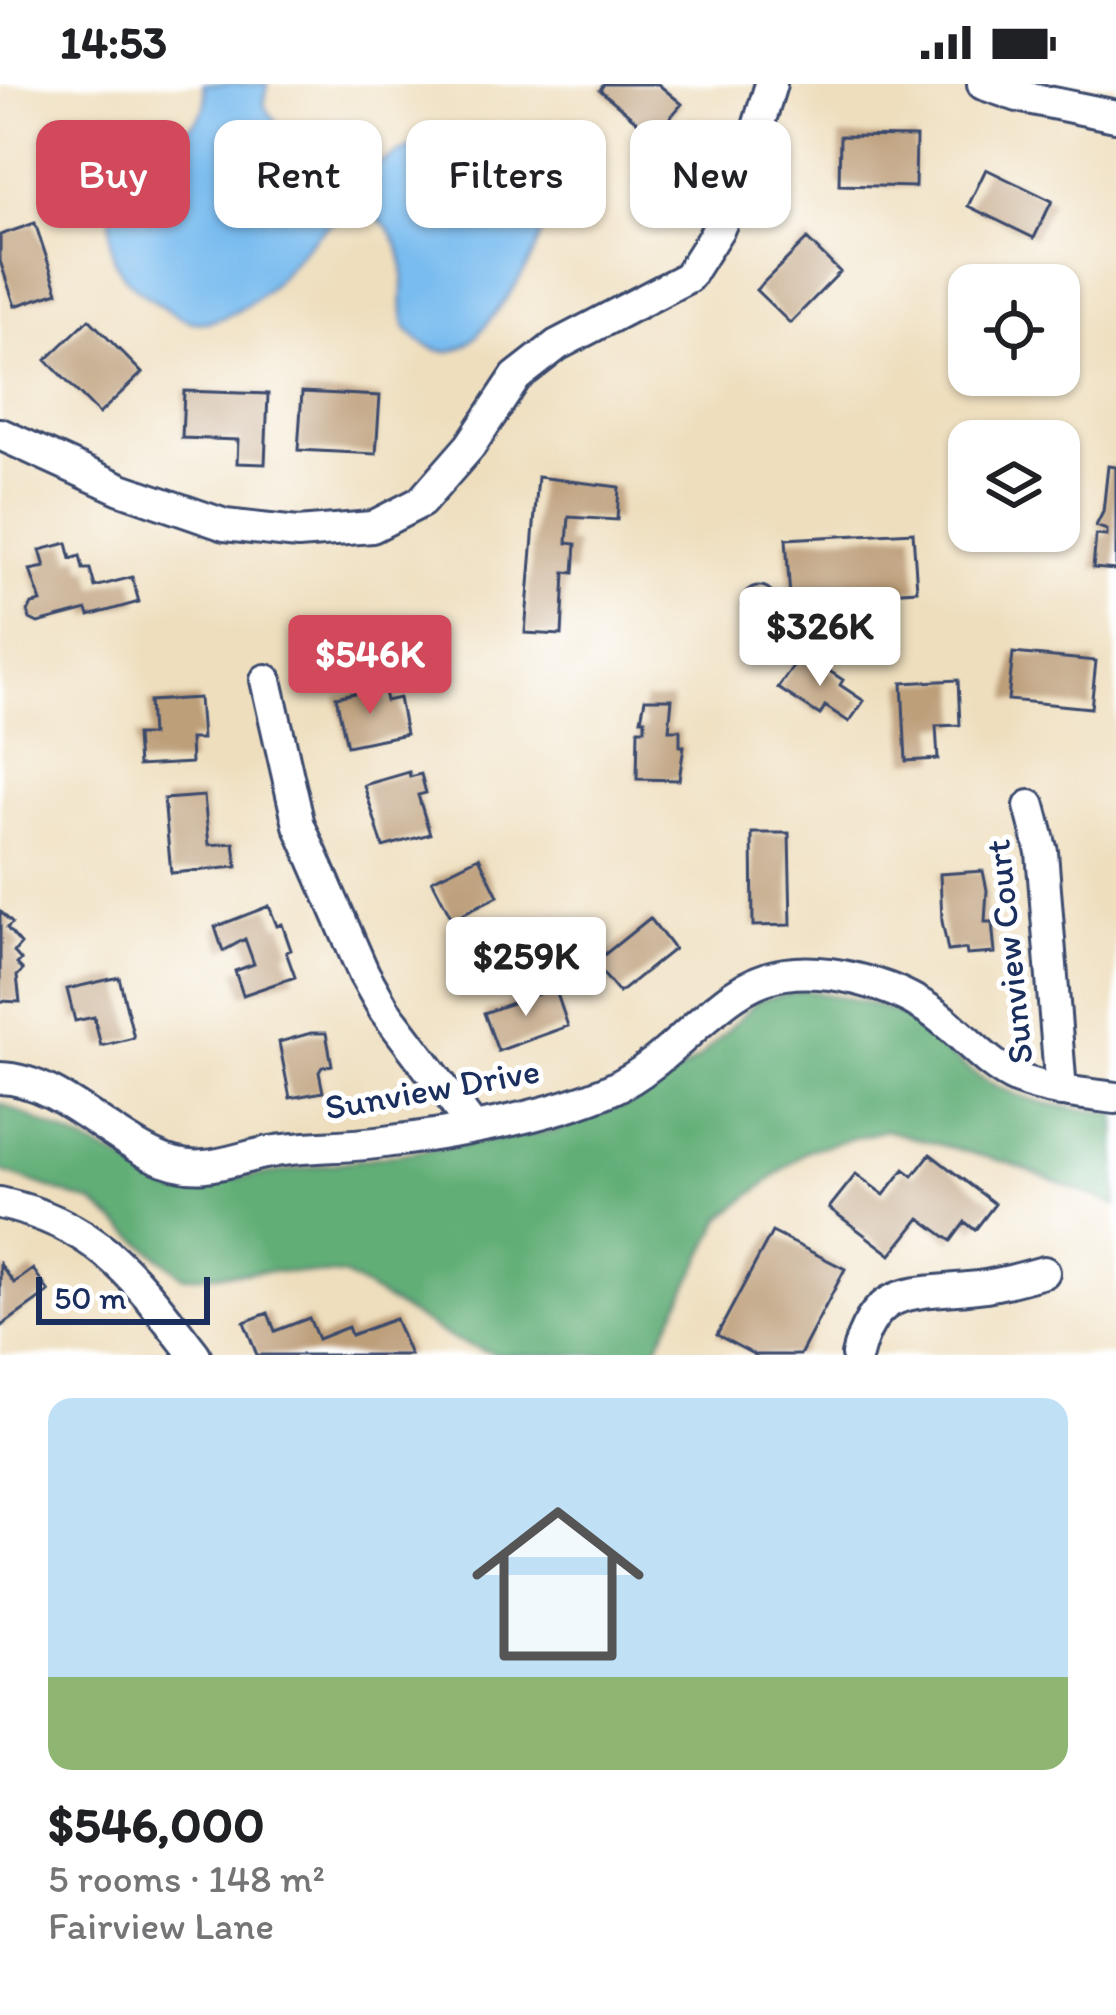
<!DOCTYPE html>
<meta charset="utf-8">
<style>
body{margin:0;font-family:Itim,sans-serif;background:#f6f6f6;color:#202124;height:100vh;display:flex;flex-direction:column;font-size:45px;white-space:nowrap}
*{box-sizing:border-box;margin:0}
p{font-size:39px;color:#757577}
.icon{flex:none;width:66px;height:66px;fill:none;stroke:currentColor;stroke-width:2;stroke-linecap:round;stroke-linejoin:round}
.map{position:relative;height:1271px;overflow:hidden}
.drawer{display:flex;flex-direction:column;background:#fff;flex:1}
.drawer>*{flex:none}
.guide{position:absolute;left:36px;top:36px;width:1044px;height:108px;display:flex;gap:24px}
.controls{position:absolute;left:948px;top:180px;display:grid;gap:24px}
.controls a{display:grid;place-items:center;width:132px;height:132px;border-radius:24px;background:#fff;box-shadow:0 3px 9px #0004;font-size:60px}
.scale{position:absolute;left:36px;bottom:30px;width:174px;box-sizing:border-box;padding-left:12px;border:6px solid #1b2f5e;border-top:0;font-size:33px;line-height:42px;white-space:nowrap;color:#1b2f5e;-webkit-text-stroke:9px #fff;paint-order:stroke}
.price{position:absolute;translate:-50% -102px;padding:0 27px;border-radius:12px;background:#fff;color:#222;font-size:39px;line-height:78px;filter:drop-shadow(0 3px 6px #0008)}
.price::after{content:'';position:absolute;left:50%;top:72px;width:36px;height:27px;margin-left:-18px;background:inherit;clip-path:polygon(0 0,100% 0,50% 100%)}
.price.active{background:#d1495b;color:#fff}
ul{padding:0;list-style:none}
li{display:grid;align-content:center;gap:24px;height:636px;padding:0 48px}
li+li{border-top:3px solid #e0e0e0}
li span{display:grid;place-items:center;height:372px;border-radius:24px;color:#555}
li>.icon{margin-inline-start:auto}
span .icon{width:216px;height:216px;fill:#fffc;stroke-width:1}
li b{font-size:51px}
.chip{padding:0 42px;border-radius:24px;background:#fff;box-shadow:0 3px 9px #0004;font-size:42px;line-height:108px}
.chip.active{background:#d1495b;color:#fff}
.status{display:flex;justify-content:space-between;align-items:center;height:84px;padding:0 60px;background:#fff;direction:ltr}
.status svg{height:33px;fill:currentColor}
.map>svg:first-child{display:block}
.forest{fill:#62ae77;stroke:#3e6e6a;stroke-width:3}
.water{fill:#79bcef;stroke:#4a76a6;stroke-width:3}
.building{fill:#bd9f7a}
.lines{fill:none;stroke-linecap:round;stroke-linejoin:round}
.minor-casing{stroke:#3b496c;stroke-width:36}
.minor{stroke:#fff;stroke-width:30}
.labels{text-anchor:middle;stroke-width:10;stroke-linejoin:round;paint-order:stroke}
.street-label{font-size:36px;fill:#1b2f5e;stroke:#fff}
</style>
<div class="status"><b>14:53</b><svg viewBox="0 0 49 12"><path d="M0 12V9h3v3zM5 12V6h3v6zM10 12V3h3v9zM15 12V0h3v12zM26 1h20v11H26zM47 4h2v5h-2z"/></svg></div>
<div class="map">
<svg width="1116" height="1271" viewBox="0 0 1116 1271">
<rect width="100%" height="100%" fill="#fff"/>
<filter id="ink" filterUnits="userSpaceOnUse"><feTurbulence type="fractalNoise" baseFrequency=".00833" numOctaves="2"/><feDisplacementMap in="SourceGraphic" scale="24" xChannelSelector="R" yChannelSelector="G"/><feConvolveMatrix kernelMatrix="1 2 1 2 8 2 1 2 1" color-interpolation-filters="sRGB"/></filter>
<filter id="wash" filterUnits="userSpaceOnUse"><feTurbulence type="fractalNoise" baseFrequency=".004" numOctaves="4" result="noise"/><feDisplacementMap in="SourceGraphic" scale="48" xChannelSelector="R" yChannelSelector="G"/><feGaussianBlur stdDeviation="2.7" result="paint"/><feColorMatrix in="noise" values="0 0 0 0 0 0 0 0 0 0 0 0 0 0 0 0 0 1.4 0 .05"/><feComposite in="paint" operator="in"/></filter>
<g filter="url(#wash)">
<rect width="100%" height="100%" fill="#eedebd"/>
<path class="forest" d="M804,906C839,913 880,918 911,936C929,947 943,966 960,979C1006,1016 1059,1024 1116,1029V1121L1012,1080L885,1046L808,1066L722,1134L653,1271H498L458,1258L344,1191L268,1187L184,1193L93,1119L0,1087V1019L180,1103L559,1046L639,1015L698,975L758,916Z"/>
<path class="water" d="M203,0H268L264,21L286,53L361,83L368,84C397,73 432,47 464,46C480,46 493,54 507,61C583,98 532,183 496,228C483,243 469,268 446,267C431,267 416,255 406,244C399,222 405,203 403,181C402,167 393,149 384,140C339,101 297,180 269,204C252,220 219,241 195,238C176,235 130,203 120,186C107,167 108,127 117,106C125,90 139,75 154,65C179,49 215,37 203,0Z"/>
<g id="blocks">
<path class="building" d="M604,0H658L682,20L654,52L600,6Z
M840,52L916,53L915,103L839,101Z
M986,85L1052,117L1034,154L968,122Z
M35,139L58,208L15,222L0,177V151Z
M807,155L840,188L790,239L756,206Z
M89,235L142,289L99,330L46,276Z
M184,307L268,310L265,380L237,379L238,356L182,354Z
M302,308L380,312L376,370L298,366Z
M1108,382L1116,383V486L1093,484L1096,451L1107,452V446L1096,442L1103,428Z
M538,393L619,403L617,436L569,433L567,459L576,460L574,489L565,488L562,551L525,549Z
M913,448L917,506L790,514L786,455Z
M67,459L71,475L80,472L83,485H90L95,503L132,493L139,518L89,532L87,526L38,539L30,535L28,528L32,520L41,518L30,486L45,483L40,466Z
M742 519a17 17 0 1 1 34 0a17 17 0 1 1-34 0Z
M802,569L843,596L840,601L864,617L849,638L825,622L820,631L778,604Z
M1013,569L1096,577L1091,624L1008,616Z
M958,596L960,641L936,642L938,675L906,677L902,599Z
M383,603L386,617L399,614L406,650L347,662L336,613Z
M199,614L202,655H190L191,679L138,682L136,651H151L149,617Z
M645,615H672L669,646H680V662H684L679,696L637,695L638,645H645V635H641Z
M409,688L410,693L421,690L426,709L418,711L430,750L383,763L364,701Z
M204,712L209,761L234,759L237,783L171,789L164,715Z
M752,749H789L791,841L753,842Z
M479,773L498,812L452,835L432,796Z
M983,787L987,806L985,838H992L995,869L967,871L966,865L948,867L942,837L940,790Z
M269,822L277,842L282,840L291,866L286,868L295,893L243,911L235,887L254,880L245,855L223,867L215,843Z
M0,827L12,839L7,844L21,860L14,868L21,876L17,880L23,886L17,892L20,918L0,917Z
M650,834L674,865L619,909L594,879Z
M119,893L134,954L101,962L94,933L75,937L67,905Z
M555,904L568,942L498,967L484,929Z
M311,949H326L332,981L322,983L319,988L323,1008L290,1014L279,958Z
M930,1070L995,1120L975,1146L965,1138L951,1157L920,1134L891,1171L829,1124L856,1090L884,1111L904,1085L913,1092Z
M772,1148L845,1185L800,1271H755L717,1251Z
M0,1180L14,1199L33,1185L49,1208L0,1243Z
M268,1229L275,1247L309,1234L318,1255L348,1243L351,1251L395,1235L410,1271H257L244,1238Z"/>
</g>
</g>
<g filter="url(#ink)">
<use href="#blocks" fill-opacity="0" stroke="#3b496c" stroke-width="3"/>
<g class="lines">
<defs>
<path id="minor" d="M983,0L1018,12L1116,32
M0,350L121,405L225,441L298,449L372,443L421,418L470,362L516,293L557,261L688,193L719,144L745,86L771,0
M266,596L299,741L364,890L385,927L472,1042
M1030,722L1042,768L1061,1007
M0,994C74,996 135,1090 205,1082C229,1080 252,1070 276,1067C309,1062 343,1063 376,1059C444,1051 552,1033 614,1004C677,975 721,898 785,890C829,884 888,899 925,923C958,943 982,979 1018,995C1049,1007 1083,1010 1116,1014
M0,1119C100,1141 135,1194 195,1271
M857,1271C874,1203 909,1210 968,1204C994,1202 1019,1195 1044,1188"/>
</defs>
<use href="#minor" class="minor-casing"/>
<use href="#minor" class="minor"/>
</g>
</g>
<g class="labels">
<g class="street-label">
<text transform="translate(1008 868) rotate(-96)" y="13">Sunview Court</text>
<text transform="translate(432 1004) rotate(-10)" y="13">Sunview Drive</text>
</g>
</g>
</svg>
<div class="controls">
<a><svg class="icon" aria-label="locate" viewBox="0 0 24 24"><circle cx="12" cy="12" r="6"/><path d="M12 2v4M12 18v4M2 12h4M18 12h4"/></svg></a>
<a><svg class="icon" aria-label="layers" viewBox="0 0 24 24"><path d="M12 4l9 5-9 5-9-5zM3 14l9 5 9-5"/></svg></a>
</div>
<div class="scale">50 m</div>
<b class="price" style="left:820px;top:605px">$326K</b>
<b class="price active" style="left:370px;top:633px">$546K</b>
<b class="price" style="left:526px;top:935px">$259K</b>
<div class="guide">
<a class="chip active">Buy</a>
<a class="chip">Rent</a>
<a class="chip">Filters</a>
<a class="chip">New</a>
</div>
</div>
<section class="drawer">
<ul>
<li><span style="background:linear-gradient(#bfe0f5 75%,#8fb573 0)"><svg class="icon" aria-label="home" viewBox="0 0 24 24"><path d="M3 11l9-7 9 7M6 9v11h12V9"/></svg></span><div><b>$546,000</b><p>5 rooms · 148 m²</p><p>Fairview Lane</p></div></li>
</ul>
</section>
